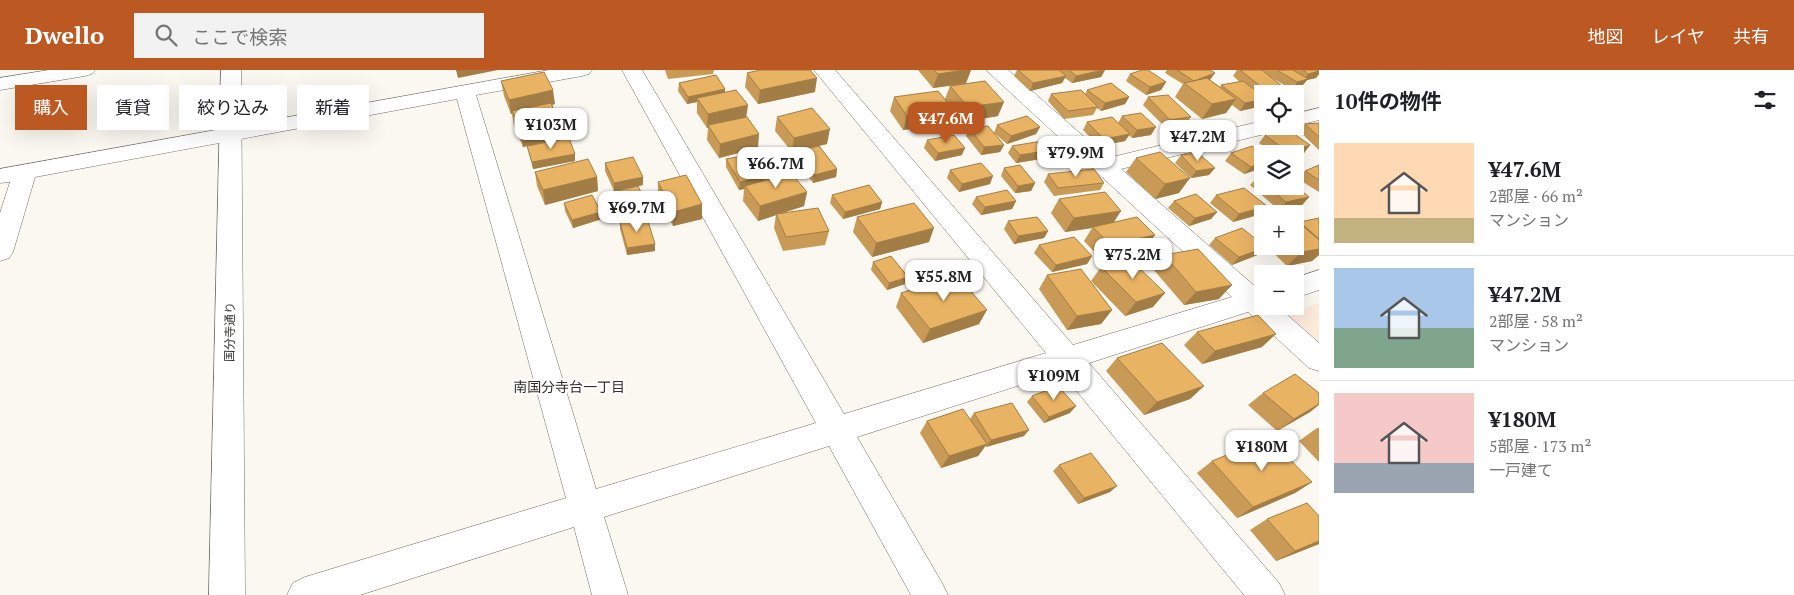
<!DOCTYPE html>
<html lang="ja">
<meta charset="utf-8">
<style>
body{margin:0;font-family:"PT Serif","Noto Sans JP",serif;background:#f2f2f2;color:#202124;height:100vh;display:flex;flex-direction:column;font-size:19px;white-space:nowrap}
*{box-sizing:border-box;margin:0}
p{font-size:16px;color:#757577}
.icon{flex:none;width:28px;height:28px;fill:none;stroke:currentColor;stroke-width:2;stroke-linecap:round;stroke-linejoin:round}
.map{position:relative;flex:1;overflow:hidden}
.panel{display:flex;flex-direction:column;background:#fff;width:475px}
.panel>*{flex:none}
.top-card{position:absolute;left:15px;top:15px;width:475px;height:45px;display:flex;gap:10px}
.fabs{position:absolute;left:1254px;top:15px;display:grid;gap:10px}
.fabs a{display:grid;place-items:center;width:50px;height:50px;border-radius:0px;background:#fff;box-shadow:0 5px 20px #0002;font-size:25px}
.price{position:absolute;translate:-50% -42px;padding:0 11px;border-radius:10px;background:#fff;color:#222;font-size:16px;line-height:32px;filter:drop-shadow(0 1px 2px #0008)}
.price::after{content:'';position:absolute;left:50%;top:30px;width:15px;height:11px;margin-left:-8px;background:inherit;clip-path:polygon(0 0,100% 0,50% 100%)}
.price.on{background:#bc5822;color:#fff}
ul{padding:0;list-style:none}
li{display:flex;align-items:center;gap:15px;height:125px;padding:0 15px}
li+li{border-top:1px solid #e0e0e0}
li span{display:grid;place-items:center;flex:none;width:140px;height:100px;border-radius:0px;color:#555}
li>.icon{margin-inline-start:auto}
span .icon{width:60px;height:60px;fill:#fffc;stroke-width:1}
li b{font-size:21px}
h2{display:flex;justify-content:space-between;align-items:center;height:60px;padding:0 15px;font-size:21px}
.chip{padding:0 18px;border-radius:0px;background:#fff;box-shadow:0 5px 20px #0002;font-size:18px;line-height:45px}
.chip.on{background:#bc5822;color:#fff}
header{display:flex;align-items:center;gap:30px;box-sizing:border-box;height:70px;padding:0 25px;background:#bc5822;color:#fff}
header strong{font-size:24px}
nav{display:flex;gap:28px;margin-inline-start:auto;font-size:18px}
.search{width:350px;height:45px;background:#f2f2f2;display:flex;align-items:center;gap:12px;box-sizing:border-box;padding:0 18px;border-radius:0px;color:#757577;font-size:19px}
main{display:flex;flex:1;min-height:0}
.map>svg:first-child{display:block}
.education{fill:#feeadb}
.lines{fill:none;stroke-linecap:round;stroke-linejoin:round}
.street-casing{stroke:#6e6d67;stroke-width:1}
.secondary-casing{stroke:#6e6d67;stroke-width:1}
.street{fill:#fff;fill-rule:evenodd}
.secondary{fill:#fff;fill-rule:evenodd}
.wall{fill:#c89a56}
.shaded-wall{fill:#a37d46}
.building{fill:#e9b364;stroke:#a37d46}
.labels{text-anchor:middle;stroke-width:4.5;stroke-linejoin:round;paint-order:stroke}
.street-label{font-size:12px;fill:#333230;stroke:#fff}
.neighbourhood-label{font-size:14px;fill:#32302b;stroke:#fff}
</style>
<header>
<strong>Dwello</strong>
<div class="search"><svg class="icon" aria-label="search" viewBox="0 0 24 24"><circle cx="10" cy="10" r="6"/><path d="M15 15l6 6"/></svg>ここで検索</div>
<nav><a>地図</a><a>レイヤ</a><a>共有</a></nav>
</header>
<main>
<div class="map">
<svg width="1319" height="525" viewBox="0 0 1319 525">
<rect width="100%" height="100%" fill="#faf8f1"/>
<path class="education" d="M1319,233V273L1287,245Z"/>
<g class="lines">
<defs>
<path id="street" d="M49,0H95L92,4L85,6L0,20V8Z
M549,0H592L589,4L582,6L476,25L596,419L816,353L622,0H642L844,344L1046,283L814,0H835L1073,275L1232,227L986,0H1008L1108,88L1262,51V56H1280L1277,61L1121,99L1258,219L1262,218V236H1277L1319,273V301L1309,298L1248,242L1089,293L1279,513L1285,525H1244L1061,302L857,367L942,513L948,525H911L829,376L604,447L628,525H592L574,457L360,525H287L293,513L305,507L566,428L457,29L35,107L13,182L9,188L0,191V143L10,112L0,113V99Z
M1319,38V50L1295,56H1294L1295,44Z
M1319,200V220L1295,228V208Z"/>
<path id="secondary" d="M221,0H241L245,525H209Z"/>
</defs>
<use href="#street" class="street-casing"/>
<use href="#secondary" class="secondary-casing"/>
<use href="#street" class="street"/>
<use href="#secondary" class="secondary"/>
</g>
<path class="wall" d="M665,0H714L713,4L668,9Z
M918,0H971L966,13L998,46L963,52L953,40L948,54L903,60L890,41L894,27L945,29L950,16L933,18Z
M1017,0H1105L1101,7L1072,13L1065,8L1062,13L1030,21L1014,6Z
M1167,0H1210V10L1220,17L1221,15L1240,12L1233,6L1237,0H1319V4L1316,8L1307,10L1302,16L1292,20L1271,7L1282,16L1277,24H1262V36L1240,41L1232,35L1226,43L1202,49L1175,27L1183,14L1165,3Z
M747,3L815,22L758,34L745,17Z
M1130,4L1166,12L1161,20L1146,25L1126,11Z
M501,11L555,34L552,35L560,54L562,68L535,74L575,91L533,99L527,76L523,77L514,56L512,44H511L504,26Z
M679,13L725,19V22L746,47L758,78L719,88L707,70L708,58H707L697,43V32L687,34L678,21Z
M1087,20L1129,27L1125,34L1101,41L1097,38L1093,45L1064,49L1048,31L1051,24H1085Z
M1148,27L1191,47L1185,55L1165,57L1143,35Z
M1122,46L1151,65L1132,68L1129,65L1125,71L1099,76L1083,60L1087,52L1118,53Z
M777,47L827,74L802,80L837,99L836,107L813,113L795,89L797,81L792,82L775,61Z
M1319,53V80L1299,61L1305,54Z
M997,55L1040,57L1036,64L1007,74L994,63Z
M969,58L1004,75L1000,82L981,85L966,66Z
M1265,65L1310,75L1304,83L1295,84H1274L1259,73Z
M927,70L962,85L935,91L924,78Z
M1012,76L1053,87L1016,93L1008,83Z
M1231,83L1262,84V98L1244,104L1225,91Z
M1181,85L1215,98L1209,105L1191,108L1175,93Z
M1136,88L1179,123L1155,129L1126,102Z
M726,89L767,110L807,122L804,136L782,143L829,161L825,175L783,181L774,158L776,145L758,151L743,131L744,119L739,120L726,97Z
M605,93L643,115L614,121L605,101Z
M1319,95V122L1298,109L1305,101Z
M1004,98L1035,113L1031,121L1015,123L1001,106Z
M950,100L990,114L959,122L947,108Z
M535,102L597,107L598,121L545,135L537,116Z
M1048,104L1104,113L1100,120L1054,126L1044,112Z
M1262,106V116H1295L1309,127L1302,135L1279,140L1250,115L1257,108Z
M658,112L702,149L673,156L658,126Z
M608,123L646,141L616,147L609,130Z
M832,125L882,132L880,139L843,149L830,133Z
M1216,125L1261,144L1233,152L1210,133Z
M976,127L1016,131L1012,139L981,145L972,134Z
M1059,129L1114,152L1155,165L1144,179L1101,189L1084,171L1092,158L1065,162L1051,143Z
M1174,131L1217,142L1211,149L1189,156L1168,138Z
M564,133L601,142L602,149L573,158L565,141Z
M857,147L929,172L872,187L853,162Z
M1319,148V185L1312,191L1287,196L1267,177L1260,184L1232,195L1209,175L1215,168L1262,176H1295L1299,153L1300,152Z
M1008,151L1048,161L1044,168L1014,174L1004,159Z
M620,152L655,181L627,185L620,159Z
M1262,156V173L1254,165Z
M1039,175L1092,186L1087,194L1052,202L1034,183Z
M1164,185L1219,229L1184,235L1153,199Z
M873,192L905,214L887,220L871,200Z
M1101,197L1153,237L1125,246L1091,211Z
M1047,205L1112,240L1101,254L1067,260L1039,219Z
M901,223L979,254L923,273L896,237Z
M1197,262L1262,277L1202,294L1184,275Z
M1117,288L1204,316L1190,329L1144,345L1106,301Z
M1263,323L1310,342L1277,361L1248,335Z
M1032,326L1070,343L1044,353L1027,332Z
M974,343L1024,366L986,377V375L978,386L941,398L920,363L927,351L970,349Z
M1317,358H1319V392L1299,371Z
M1212,391L1312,412L1295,423L1237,448L1197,403Z
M1059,395L1110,422L1078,434L1053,401Z
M1319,446V474L1276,491L1250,460L1267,449Z"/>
<path class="shaded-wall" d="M456,0H498L458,8Z
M965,0H971L966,13L933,18L938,4Z
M1105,0L1101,7L1072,13L1076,6Z
M1319,1V4L1316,8L1307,10L1302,16L1292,20L1297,12L1303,11L1308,4Z
M1215,3L1210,10L1190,18L1194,11Z
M1066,6L1062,13L1030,21L1033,13Z
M817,8L815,22L758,34L760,20Z
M1166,12L1161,20L1146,25L1150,17Z
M1282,16L1277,24H1262V26H1258L1264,19Z
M725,19L724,26L697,28V32L687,34L688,27Z
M553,20L555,34L513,44L512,41V44H511L509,30Z
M1129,27L1125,34L1101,41L1105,33Z
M1236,29L1226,43L1202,49L1212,34Z
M1262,30V36L1240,41L1245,33Z
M1004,32L998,46L963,52L968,37Z
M748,35L746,49L708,55V58H707L708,44Z
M953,39L948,54L903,60L907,46Z
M560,54L562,68L523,77L521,63Z
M1040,57L1036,64L1007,74L1011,66Z
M1156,57L1151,65L1132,68L1137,60Z
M830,59L827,74L792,82L794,68Z
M759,64L758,78L719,88L720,74Z
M1130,64L1125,71L1099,76L1104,69Z
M1004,75L1000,82L981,85L984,77Z
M1310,75L1304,83L1295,85V84H1286L1288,82Z
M965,78L962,85L935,91L938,83Z
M1057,79L1053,87L1016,93L1020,85Z
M575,84V91L533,99L532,92Z
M1262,92V98L1244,104L1251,97Z
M1215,98L1209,105L1191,108L1196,101Z
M837,99L836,107L813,113L814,105Z
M768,106L766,114L745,116L744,119L739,120L740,112Z
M993,106L990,114L959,122L962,114Z
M597,107L598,121L545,135L543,120Z
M643,107V115L614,121V113Z
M1190,108L1179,123L1155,129L1165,114Z
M1035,113L1031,121L1015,123L1018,116Z
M807,122L804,136L758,151L760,136Z
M1309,127L1302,135L1279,140L1286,132Z
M1016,131L1012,139L981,145L985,137Z
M882,132L880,139L843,149L845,142Z
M646,133V141L616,147L615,140Z
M702,134V149L673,156V142Z
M1267,136L1261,144L1233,152L1239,144Z
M1121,141L1112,155L1093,157L1092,158L1065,162L1074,148Z
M601,142L602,149L573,158L572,150Z
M1217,142L1211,149L1189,156L1195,148Z
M934,158L929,172L872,187L876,173Z
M1048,161L1044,168L1014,174L1018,166Z
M1155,165L1144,179L1101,189L1110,175Z
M655,174V181L627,185V178Z
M1267,177L1260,184L1232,195L1239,187Z
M1319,179V185L1312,191L1287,196L1301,182Z
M1092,186L1087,194L1052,202L1056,195Z
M908,207L905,214L887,220L889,213Z
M1232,215L1219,229L1184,235L1196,222Z
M1165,223L1153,237L1125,246L1136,232Z
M987,240L979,254L923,273L930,259Z
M1112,240L1101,254L1067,260L1077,246Z
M1276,264L1262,277L1202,294L1215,281Z
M1204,316L1190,329L1144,345L1157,332Z
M1319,334V335L1310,342L1277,361L1294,349Z
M1076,336L1070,343L1044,353L1049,347Z
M1029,360L1024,366L986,377L991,370Z
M987,374L978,386L941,398L949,386Z
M1312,412L1295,423L1237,448L1253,437Z
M1117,416L1110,422L1078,434L1084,428Z
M1319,471V474L1276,491L1295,481Z"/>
<path class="building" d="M760,0H810L817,8L760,20L747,3Z
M934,0H965L938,4Z
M1018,0H1059L1066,6L1033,13Z
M1069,0H1103L1076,6Z
M1142,0H1148L1166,12L1150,17L1130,4Z
M1177,0H1210L1215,3L1194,11Z
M1240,0H1262L1282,16L1264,19Z
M1277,0H1293L1308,9L1297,12Z
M1303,0H1319V1L1308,4Z
M544,2L553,20L509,30L501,11Z
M716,5L725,19L688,27L679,13Z
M1207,8L1236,29L1212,34L1184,13Z
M985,11L1004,32L968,37L950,16Z
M1243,11L1262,25V30L1245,33L1221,15Z
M1111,13L1129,27L1105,33L1087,20Z
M736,20L748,35L708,44L697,28Z
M1081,20L1098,37L1068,41L1051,24Z
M938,21L953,39L907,46L894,27Z
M1168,25L1191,47L1170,50L1148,27Z
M551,33L560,54L521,63L512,41Z
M812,38L830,59L794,68L777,47Z
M1141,43L1156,57L1137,60L1122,46Z
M1027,46L1040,57L1011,66L997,55Z
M747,47L759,64L720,74L708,55Z
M1112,47L1130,64L1104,69L1087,52Z
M1319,53V67L1305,54Z
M988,56L1004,75L984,77L969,58Z
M1287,59L1310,75L1288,82L1265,65Z
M954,65L965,78L938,83L927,70Z
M569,68L575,84L532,92L527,76Z
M1048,70L1057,79L1020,85L1012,76Z
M819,76L837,99L814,105L797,81Z
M1252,76L1264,84H1262V92L1251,97L1231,83Z
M1160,82L1190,108L1165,114L1136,88Z
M1198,83L1215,98L1196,101L1181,85Z
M753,84L768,106L740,112L726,89Z
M633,87L643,107L614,113L605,93Z
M588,89L597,107L543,120L535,102Z
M981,93L993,106L962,114L950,100Z
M1020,95L1035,113L1018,116L1004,98Z
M1319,95V110L1305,101Z
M1094,99L1104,113L1058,118L1048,104Z
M791,103L807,122L760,136L745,116Z
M686,105L702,134L673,142L658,112Z
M1262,106V112L1257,108Z
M869,115L882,132L845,142L832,125Z
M1295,115L1309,127L1286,132L1267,116H1295Z
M638,116L646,133L615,140L608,123Z
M1244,118L1267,136L1239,144L1216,125Z
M1007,120L1016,131L985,137L976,127Z
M1105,122L1121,141L1074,148L1059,129Z
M1196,124L1217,142L1195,148L1174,131Z
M592,125L601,142L572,150L564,133Z
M914,133L934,158L876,173L857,147Z
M818,138L829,161L786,167L776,144Z
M1037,147L1048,161L1018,166L1008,151Z
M1137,147L1155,165L1110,175L1093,157Z
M647,148L655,174L627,178L620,152Z
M1319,148V169L1300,152Z
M1295,149L1319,170V179L1301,182L1294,176H1295Z
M1242,158L1262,174V176L1267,177L1239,187L1215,168Z
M1074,167L1092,186L1056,195L1039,175Z
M1198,179L1232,215L1196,222L1164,185Z
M891,186L908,207L889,213L873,192Z
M1130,189L1165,223L1136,232L1101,197Z
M1081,199L1112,240L1077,246L1047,205Z
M957,205L987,240L930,259L901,223Z
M1258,245L1276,264L1215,281L1197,262Z
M1162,273L1204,316L1157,332L1117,288Z
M1295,304L1319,323V334L1294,349L1263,323Z
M1058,316L1076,336L1049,347L1032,326Z
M1012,333L1029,360L991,370L974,343Z
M963,339L987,374L949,386L927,351Z
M1269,368L1312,412L1253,437L1212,391Z
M1091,383L1117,416L1084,428L1059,395Z
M1307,433L1319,446V471L1295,481L1267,449Z"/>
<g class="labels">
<g class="street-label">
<text transform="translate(230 262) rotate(-89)" y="4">国分寺通り</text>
</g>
<g class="neighbourhood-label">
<text x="569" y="322">南国分寺台一丁目</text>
</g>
</g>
</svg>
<div class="fabs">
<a><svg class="icon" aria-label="locate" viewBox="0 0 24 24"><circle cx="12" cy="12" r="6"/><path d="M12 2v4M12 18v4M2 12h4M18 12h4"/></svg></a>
<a><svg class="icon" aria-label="layers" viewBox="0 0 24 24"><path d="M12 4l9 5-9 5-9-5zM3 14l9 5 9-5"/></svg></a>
<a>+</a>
<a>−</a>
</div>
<b class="price on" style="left:946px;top:74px">¥47.6M</b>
<b class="price" style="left:551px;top:80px">¥103M</b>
<b class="price" style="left:1198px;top:92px">¥47.2M</b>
<b class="price" style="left:1076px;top:108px">¥79.9M</b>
<b class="price" style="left:776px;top:119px">¥66.7M</b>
<b class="price" style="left:637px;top:163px">¥69.7M</b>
<b class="price" style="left:1133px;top:210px">¥75.2M</b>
<b class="price" style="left:944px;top:232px">¥55.8M</b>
<b class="price" style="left:1054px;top:331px">¥109M</b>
<b class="price" style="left:1262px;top:402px">¥180M</b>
<div class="top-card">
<a class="chip on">購入</a>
<a class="chip">賃貸</a>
<a class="chip">絞り込み</a>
<a class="chip">新着</a>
</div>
</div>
<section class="panel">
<h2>10件の物件<svg class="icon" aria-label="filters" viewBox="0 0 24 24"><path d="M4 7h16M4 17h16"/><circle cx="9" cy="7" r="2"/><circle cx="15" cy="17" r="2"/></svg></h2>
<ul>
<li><span style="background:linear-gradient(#ffd9b3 75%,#c2b280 0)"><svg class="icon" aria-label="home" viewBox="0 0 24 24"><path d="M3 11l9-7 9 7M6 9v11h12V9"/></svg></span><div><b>¥47.6M</b><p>2部屋 · 66 m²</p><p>マンション</p></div></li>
<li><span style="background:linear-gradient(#a9c7e8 60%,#7fa58c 0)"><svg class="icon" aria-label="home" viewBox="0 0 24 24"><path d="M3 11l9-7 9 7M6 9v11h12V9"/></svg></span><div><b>¥47.2M</b><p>2部屋 · 58 m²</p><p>マンション</p></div></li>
<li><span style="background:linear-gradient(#f6c9c9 70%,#9aa5b1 0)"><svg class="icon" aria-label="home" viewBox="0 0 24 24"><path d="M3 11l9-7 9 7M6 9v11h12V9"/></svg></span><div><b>¥180M</b><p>5部屋 · 173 m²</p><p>一戸建て</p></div></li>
</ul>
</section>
</main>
